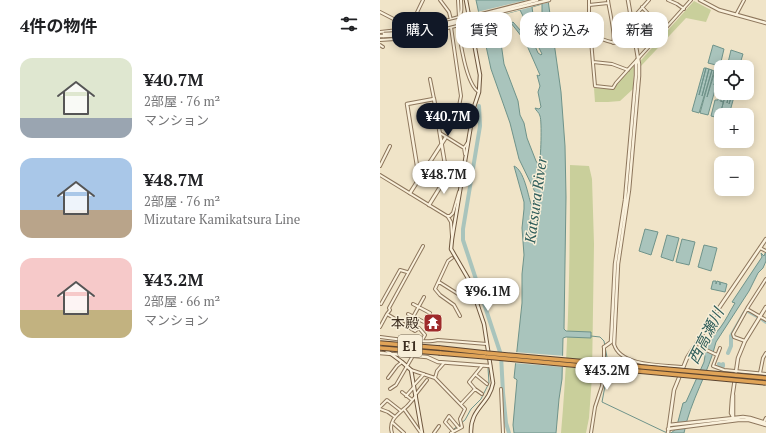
<!DOCTYPE html>
<html lang="ja">
<meta charset="utf-8">
<style>
body{margin:0;font-family:"PT Serif","Noto Sans JP",serif;background:#f6f6f6;color:#202124;height:100vh;display:flex;flex-direction:column;font-size:15px;white-space:nowrap}
*{box-sizing:border-box;margin:0}
p{font-size:13px;color:#757577}
.icon{flex:none;width:22px;height:22px;fill:none;stroke:currentColor;stroke-width:2;stroke-linecap:round;stroke-linejoin:round}
.map{position:relative;flex:1;overflow:hidden}
.drawer{display:flex;flex-direction:column;background:#fff;width:380px}
.drawer>*{flex:none}
.guide{position:absolute;left:12px;top:12px;width:314px;height:36px;display:flex;gap:8px}
.controls{position:absolute;left:334px;top:60px;display:grid;gap:8px}
.controls a{display:grid;place-items:center;width:40px;height:40px;border-radius:8px;background:#fff;box-shadow:0 2px 10px #0003;font-size:20px}
.price{position:absolute;translate:-50% -34px;padding:0 9px;border-radius:14px;background:#fff;color:#222;font-size:13px;line-height:26px;filter:drop-shadow(0 1px 2px #0008)}
.price::after{content:'';position:absolute;left:50%;top:24px;width:12px;height:9px;margin-left:-6px;background:inherit;clip-path:polygon(0 0,100% 0,50% 100%)}
.price.current{background:#111827;color:#fff}
ul{padding:0;list-style:none}
li{display:flex;align-items:center;gap:12px;height:100px;padding:0 20px}
li span{display:grid;place-items:center;flex:none;width:112px;height:80px;border-radius:12px;color:#555}
li>.icon{margin-inline-start:auto}
span .icon{width:48px;height:48px;fill:#fffc;stroke-width:1}
li b{font-size:17px}
h2{display:flex;justify-content:space-between;align-items:center;height:48px;padding:0 20px;font-size:17px}
.chip{padding:0 14px;border-radius:12px;background:#fff;box-shadow:0 2px 10px #0003;font-size:14px;line-height:36px}
.chip.current{background:#111827;color:#fff}
main{display:flex;flex:1;min-height:0}
.map>svg:first-child{display:block}
.green{fill:#c9cf9b}
.water{fill:#a9c4bc;stroke:#6f938a;fill-rule:evenodd}
.pier{fill:#f0e4c8}
.lines{fill:none;stroke-linecap:round;stroke-linejoin:round}
.stream{stroke:#6f938a;stroke-width:1}
.river{stroke:#a9c4bc;stroke-width:4}
.minor-casing{stroke:#8d765c;stroke-width:4}
.tertiary-casing{stroke:#8d765c;stroke-width:4.5}
.secondary-casing{stroke:#6f573f;stroke-width:4.5}
.motorway-casing{stroke:#5b4430;stroke-width:5.5}
.minor{stroke:#faf1dc;stroke-width:2}
.tertiary{stroke:#faf1dc;stroke-width:2.5}
.secondary{stroke:#faf1dc;stroke-width:2.5}
.motorway{stroke:#e0a458;stroke-width:3.5}
.tertiary-bridge-casing{stroke:#8d765c;stroke-width:4.5;stroke-linecap:butt}
.motorway-bridge-casing{stroke:#5b4430;stroke-width:5.5;stroke-linecap:butt}
.tertiary-bridge{stroke:#faf1dc;stroke-width:2.5}
.motorway-bridge{stroke:#e0a458;stroke-width:3.5}
.labels{text-anchor:middle;stroke-width:3;stroke-linejoin:round;paint-order:stroke}
.shield{fill:#f7eed8;stroke:#756857;stroke-width:1}
.shield-label{font-size:13px;font-weight:bold;fill:#3d2e20}
.poi-label{font-size:14px;fill:#3d2e20;stroke:#f7eed8;text-anchor:end}
.water-label{font-size:15px;font-style:italic;fill:#2f5d5a;stroke:#f7eed8}
</style>
<main>
<section class="drawer">
<h2>4件の物件<svg class="icon" aria-label="filters" viewBox="0 0 24 24"><path d="M4 7h16M4 17h16"/><circle cx="9" cy="7" r="2"/><circle cx="15" cy="17" r="2"/></svg></h2>
<ul>
<li><span style="background:linear-gradient(#dfe7d0 75%,#9aa5b1 0)"><svg class="icon" aria-label="home" viewBox="0 0 24 24"><path d="M3 11l9-7 9 7M6 9v11h12V9"/></svg></span><div><b>¥40.7M</b><p>2部屋 · 76 m²</p><p>マンション</p></div></li>
<li><span style="background:linear-gradient(#a9c7e8 65%,#b9a48a 0)"><svg class="icon" aria-label="home" viewBox="0 0 24 24"><path d="M3 11l9-7 9 7M6 9v11h12V9"/></svg></span><div><b>¥48.7M</b><p>2部屋 · 76 m²</p><p>Mizutare Kamikatsura Line</p></div></li>
<li><span style="background:linear-gradient(#f6c9c9 65%,#c2b280 0)"><svg class="icon" aria-label="home" viewBox="0 0 24 24"><path d="M3 11l9-7 9 7M6 9v11h12V9"/></svg></span><div><b>¥43.2M</b><p>2部屋 · 66 m²</p><p>マンション</p></div></li>
</ul>
</section>
<div class="map">
<svg width="386" height="433" viewBox="0 0 386 433">
<rect width="100%" height="100%" fill="#f0e4c8"/>
<path class="green" d="M314,1L331,10L326,22L306,18L261,66V60L263,58Z
M254,66L253,89L240,101L228,102H215L214,88L234,89L237,83Z
M190,165L209,166L212,179L214,244L212,376L209,418L206,433H181C189,344 190,255 190,165Z"/>
<path class="water" d="M96,0H168L181,92L185,146L186,197L184,329L186,331L211,332V338L186,337L183,338L182,379L179,399L176,433H134L133,425L137,380L136,379L134,378L142,303V274L144,255L142,228L144,209V202L134,166C144,170 148,195 151,204L153,205L155,204V192L139,159L130,123L111,69ZM162,4V16L159,21L153,14L152,7ZM140,10L162,54L161,55L158,53L155,46L149,38L144,22L141,31L133,22L131,23L145,41L160,75L159,76L157,75L160,86L158,92L161,107L159,109L155,108C156,111 159,112 160,116C162,121 161,160 159,164H158L156,161L147,138L144,123L140,115L138,101L124,64L121,43L118,31L119,21L117,20L114,23L110,22L109,18Z
M333,45L344,49L340,66L328,63Z
M351,50L363,54L359,67H347Z
M324,68H326L319,95L326,68L329,69L322,96L329,69L332,70L319,113L312,111Z
M332,70L334,71L327,97L335,71L337,72L334,85L338,72H340L328,115L320,113Z
M341,89V93H342L340,101L343,102L341,101L343,93H346L339,118L331,116L335,100H338Z
M346,93H349L347,103L349,93H352L349,104L353,93H355L349,115H341V119L339,118Z
M265,229L278,232L271,255L259,251Z
M287,235L299,238L293,261L281,257Z
M302,239L315,242L309,265L296,262Z
M324,245L337,248L331,271L318,267Z
M386,251V261L383,268L378,273L369,291L336,342C329,372 310,401 304,433H291L296,429L303,403L306,402L324,362L325,356L322,351C326,340 333,337 340,328C346,320 350,311 355,303L352,302L382,257L381,253L384,256Z
M333,281H336V284L337,281L340,282V285V282L347,284L345,292L331,289Z"/>
<path class="pier" d="M147,0H170V2L99,21L97,12Z
M134,352L185,356L184,367L133,363Z"/>
<g class="lines">
<path class="stream" d="M211,336L220,337L224,341L228,363
M228,370L222,402L285,432L291,433
M69,433L85,420L91,409L101,399L109,383L108,368"/>
<path class="river" d="M99,106L100,126L83,229V240L121,355L123,393L126,423L129,433
M368,311L377,316
M382,319L386,322
M348,353L351,346V336L365,312
M339,364L343,366V364"/>
<defs>
<path id="minor" d="M60,0L69,12L71,20
M81,0C81,4 82,9 81,12C80,17 79,19 79,24C79,38 86,85 99,92
M209,0V18L215,86L233,88L236,83L311,0
M228,0C229,10 236,35 233,43
M288,0L297,4L304,9
M209,5L228,3
M262,7L284,31
M0,12L31,28
M356,15L364,0
M252,19L269,0
M30,27L43,0
M71,27L81,96L79,106L85,117L90,128
M0,32L28,29L31,28C42,29 67,20 79,17L78,0
M210,34C227,42 237,45 256,43
M0,40L30,38L79,25
M0,45L3,47
M213,62L232,64L248,70
M50,79L54,99
M60,133L84,148
M85,154L84,148L88,142
M0,166L10,146
M0,175L67,216H70L73,213L79,192
M68,217L71,222L72,236
M380,248L386,251
M72,258L68,261L55,289L60,295L74,305L80,316
M59,282L78,294
M1,304L20,270L27,272
M33,304L50,313
M367,309L386,320
M7,314L10,310L9,308L43,246
M28,314L44,322
M33,317L44,297
M0,327L7,314L35,331L39,328L45,335L16,385L10,389
M0,337C15,339 45,344 58,340L107,344
M365,341L354,337L353,334L368,307L386,279
M234,344C240,367 284,365 303,367
M320,347L337,355
M340,348L333,366L344,370L386,374
M314,349L320,347L318,342
M224,363V347
M31,370L55,378L85,409L80,419L82,427L71,433
M380,373L383,358L386,353
M96,375L107,384
M8,378L17,366L22,362
M55,378L57,371L64,363
M34,385L44,374
M121,389L123,433
M22,392L32,400
M36,394L47,380
M102,394L95,389L89,382L102,366
M26,396L34,387
M81,404L95,389
M0,407L7,400L21,411
M0,409L8,412L15,417
M24,409L41,433
M384,422L386,418
M13,423L24,433
M73,431L65,422L69,416L79,428
M12,433C8,421 17,415 25,408C29,405 32,400 36,396
M54,433L59,426
M211,433L215,407L222,386L224,368"/>
<path id="tertiary" d="M320,0L339,10L386,23
M83,19L157,0
M83,21L169,0
M0,36H4
M39,178L27,104L54,99L67,176L49,205
M30,193L66,137
M234,344L238,264L249,190L259,76V64L248,0
M224,347L231,342L235,264L245,200L256,75V64L257,60
M0,353L47,357L58,362L110,366
M353,416V395
M353,417L351,413L352,399L358,358L365,341L386,307
M289,425L363,417L370,418L386,423
M288,429L358,420H369L386,425
M288,433L294,390L307,358L339,308L386,239"/>
<path id="secondary" d="M86,0L100,75L99,92L94,107L72,239L71,249L89,280L104,324L113,383C109,405 90,408 91,433
M3,348L22,362L31,370L42,433"/>
<path id="motorway" d="M60,348L106,353
M60,353L107,357"/>
</defs>
<use href="#minor" class="minor-casing"/>
<use href="#tertiary" class="tertiary-casing"/>
<use href="#secondary" class="secondary-casing"/>
<use href="#motorway" class="motorway-casing"/>
<use href="#minor" class="minor"/>
<use href="#tertiary" class="tertiary"/>
<use href="#secondary" class="secondary"/>
<use href="#motorway" class="motorway"/>
<defs>
<path id="tertiary-bridge" d="M4,34L25,33L83,19
M4,36L29,35L83,21"/>
<path id="motorway-bridge" d="M0,343L60,348
M0,348L60,353
M106,353L386,378
M107,357L386,383"/>
</defs>
<use href="#tertiary-bridge" class="tertiary-bridge-casing"/>
<use href="#motorway-bridge" class="motorway-bridge-casing"/>
<use href="#tertiary-bridge" class="tertiary-bridge"/>
<use href="#motorway-bridge" class="motorway-bridge"/>
</g>
<defs>
<symbol id="temple-square" viewBox="-11 -11 22 22"><rect x="-9" y="-9" width="18" height="18" rx="4" fill="#9e2a2b" stroke="#f7eed8"/><path d="M0-6L5-2H3V0L6.5 2.5H4V6H1.5V3h-3V6H-4V2.5H-6.5L-3 0V-2H-5Z" fill="#fff"/></symbol>
</defs>
<g fill-rule="evenodd">
<use href="#temple-square" x="42" y="312" width="22" height="22"/>
</g>
<g class="labels">
<rect class="shield" x="18" y="335" width="24" height="22" rx="3"/>
<g class="shield-label">
<text x="30" y="351">E1</text>
</g>
<g class="poi-label">
<text x="39" y="328">本殿</text>
</g>
<g class="water-label">
<text transform="translate(156 200) rotate(-82)" y="5">Katsura River</text>
<text transform="translate(326 336) rotate(-63)" y="5">西高瀬川</text>
</g>
</g>
</svg>
<div class="controls">
<a><svg class="icon" aria-label="locate" viewBox="0 0 24 24"><circle cx="12" cy="12" r="6"/><path d="M12 2v4M12 18v4M2 12h4M18 12h4"/></svg></a>
<a>+</a>
<a>−</a>
</div>
<b class="price current" style="left:68px;top:137px">¥40.7M</b>
<b class="price" style="left:64px;top:195px">¥48.7M</b>
<b class="price" style="left:108px;top:312px">¥96.1M</b>
<b class="price" style="left:227px;top:391px">¥43.2M</b>
<div class="guide">
<a class="chip current">購入</a>
<a class="chip">賃貸</a>
<a class="chip">絞り込み</a>
<a class="chip">新着</a>
</div>
</div>
</main>
